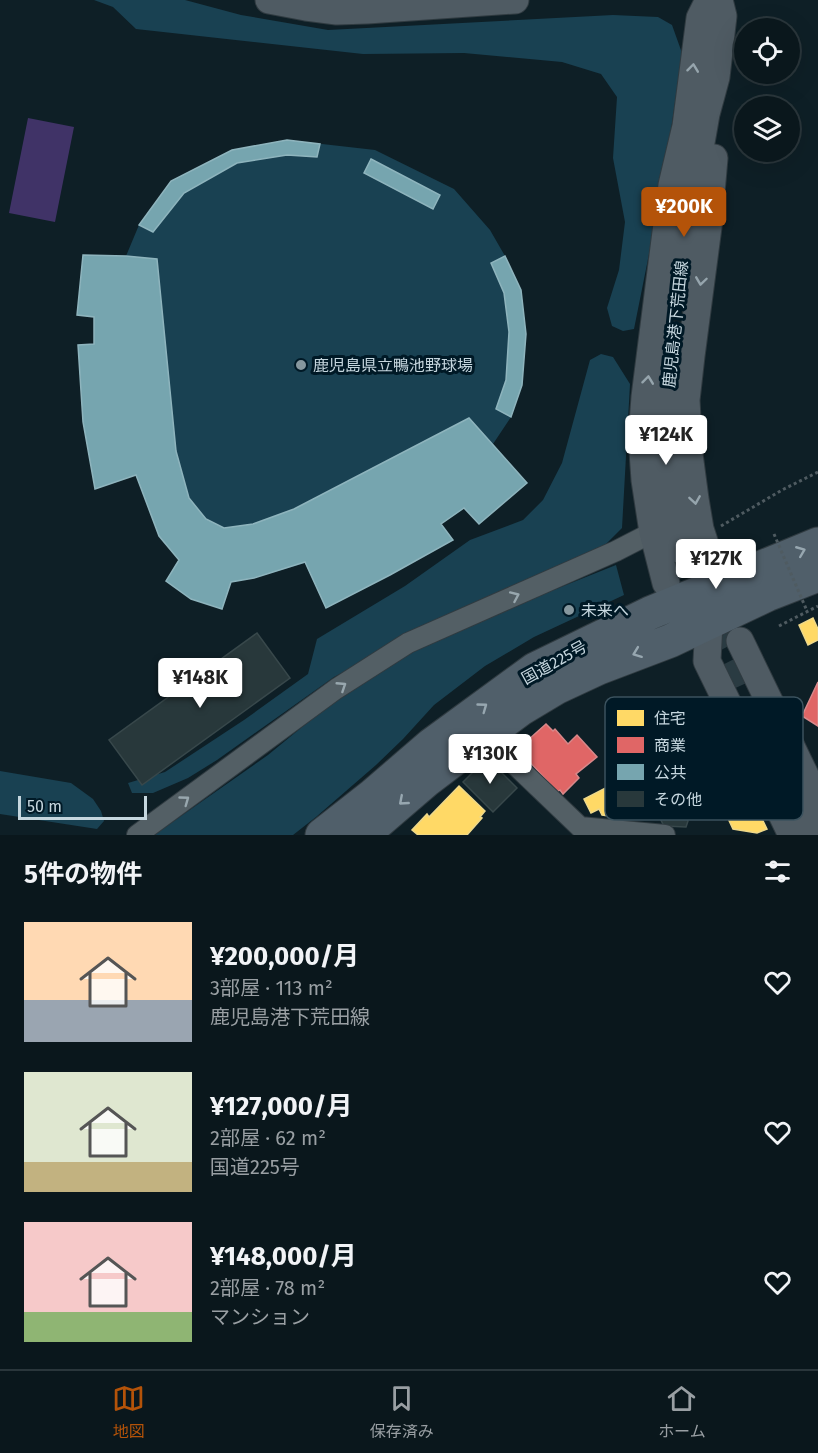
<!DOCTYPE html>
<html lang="ja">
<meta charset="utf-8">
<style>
body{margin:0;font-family:"Fira Sans","Noto Sans JP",sans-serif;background:#132025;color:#f1f3f6;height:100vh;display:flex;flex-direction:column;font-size:22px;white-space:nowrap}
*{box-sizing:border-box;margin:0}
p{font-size:20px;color:#999fa3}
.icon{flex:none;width:33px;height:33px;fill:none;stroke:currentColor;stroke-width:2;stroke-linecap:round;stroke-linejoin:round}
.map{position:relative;height:835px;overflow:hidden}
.side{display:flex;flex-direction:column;background:#0a171c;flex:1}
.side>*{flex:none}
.fabs{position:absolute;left:734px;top:18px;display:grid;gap:12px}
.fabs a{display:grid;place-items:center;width:66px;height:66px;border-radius:50%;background:#0a171c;box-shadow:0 6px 24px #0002,0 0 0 2px #2a363b;font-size:30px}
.scale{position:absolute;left:18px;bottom:15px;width:129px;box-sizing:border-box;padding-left:6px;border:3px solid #c6d7df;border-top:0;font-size:16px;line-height:21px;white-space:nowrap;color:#c6d7df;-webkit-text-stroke:4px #001926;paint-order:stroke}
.price{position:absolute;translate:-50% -51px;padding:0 14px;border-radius:6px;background:#fff;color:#222;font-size:20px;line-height:39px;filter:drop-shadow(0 2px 3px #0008)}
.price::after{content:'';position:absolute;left:50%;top:36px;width:18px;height:14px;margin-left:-9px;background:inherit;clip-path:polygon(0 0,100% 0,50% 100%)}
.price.selected{background:#b45309;color:#fff}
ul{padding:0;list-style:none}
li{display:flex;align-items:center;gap:18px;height:150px;padding:0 24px}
li span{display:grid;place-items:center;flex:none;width:168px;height:120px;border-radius:0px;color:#555}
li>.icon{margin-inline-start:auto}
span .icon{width:72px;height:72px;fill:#fffc;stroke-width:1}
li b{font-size:26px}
h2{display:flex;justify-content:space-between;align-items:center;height:72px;padding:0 24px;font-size:26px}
.tab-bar{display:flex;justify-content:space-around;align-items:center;height:84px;border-top:2px solid #2a363b;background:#0a171c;font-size:16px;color:#999fa3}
.tab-bar a{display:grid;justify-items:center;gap:3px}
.tab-bar .selected{color:#b45309}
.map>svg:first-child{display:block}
.green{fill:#194152}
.water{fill:#403367}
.homes{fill:#ffd966;stroke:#eed88a;stroke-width:1.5}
.shops{fill:#e06666;stroke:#d8888a;stroke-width:1.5}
.public{fill:#76a5af;stroke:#8eb4bd;stroke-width:1.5}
.building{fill:#28383b;stroke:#38484b;stroke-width:1.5}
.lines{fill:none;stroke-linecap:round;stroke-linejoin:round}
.secondary-tunnel{stroke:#2a3b42;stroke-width:27;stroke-dasharray:27 14;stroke-linecap:butt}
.street-casing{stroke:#303b41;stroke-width:22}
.secondary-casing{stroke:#303b41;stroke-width:29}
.highway-casing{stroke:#303b41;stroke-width:35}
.path{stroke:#4f5b61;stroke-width:3;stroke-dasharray:3 3;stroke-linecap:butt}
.street{stroke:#535f65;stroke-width:20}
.secondary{stroke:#4f5b63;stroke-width:27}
.highway{stroke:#505f6a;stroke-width:33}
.path-bridge{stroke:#4f5b61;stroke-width:3;stroke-dasharray:3 3;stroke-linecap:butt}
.oneway{stroke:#96a5ad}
.oneway2{stroke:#97a7b0}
.oneway3{stroke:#98a7ae}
.poi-dot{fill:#86979e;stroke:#001926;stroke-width:2}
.labels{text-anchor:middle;stroke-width:6;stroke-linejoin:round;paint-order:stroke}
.street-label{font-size:16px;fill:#c6d7df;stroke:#001926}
.poi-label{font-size:16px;fill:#c6d7df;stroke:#001926;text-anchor:start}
.key{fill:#001926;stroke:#3b525e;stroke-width:1.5}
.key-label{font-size:16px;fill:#c6d7df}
</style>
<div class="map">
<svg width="818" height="835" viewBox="0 0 818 835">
<rect width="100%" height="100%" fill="#0e1f26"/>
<path class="green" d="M94,0H185L241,15L328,30L613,15L658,17L672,25L682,53L668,151L653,234L634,329L623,331L612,326L607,308L619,270L625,222L613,158L617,97L601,74L562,62L464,53L363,54L136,29L113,7Z
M287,140L375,150L454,189L490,230L505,256L521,290L526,334L522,385L511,417L493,444L527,483L479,524L464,508L441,524L453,540L390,575L326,608L305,563L254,578L231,582L222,609L191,599L166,581L179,559L159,536L136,475L95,489L83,422L78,345L94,344V317L77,315L83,255L126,256L139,225L171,181L232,150Z
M601,354L613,357L630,384L622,528L602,548L439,622L334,677L217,760L188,778L153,793H132L128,783L165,772L244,720L308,674L317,639L405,586L470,540L523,520L543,500L562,463L590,360Z
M616,565L624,595L534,637L485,666L434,705L403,739L376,765L316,817L293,835H154L268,755L341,695L415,648L511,607Z
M0,771L71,783L93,799L101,811L104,821L97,829L0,814Z"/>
<path class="water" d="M28,118L74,127L55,222L9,213Z"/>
<path class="homes" d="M813,618L818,629V640L808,645L799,625Z
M739,771L767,829L757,833L733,829L718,797L693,809L686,796Z
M627,777L641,803L617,815L616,813L609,816L602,815L599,809L591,813L584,799Z
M459,786L485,811L480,817L482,818L467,835H418L412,830L427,814L429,817Z"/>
<path class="shops" d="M818,682V726L802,716Z
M546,724L553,731L555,729L568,744L577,735L597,757L576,774L579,778L563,794L560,790L557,792L518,749Z"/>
<path class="public" d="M287,140L320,144L317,157L287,155L237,163L184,193L153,232L139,225L171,181L232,150Z
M371,159L440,195L433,209L364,173Z
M83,255L126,256L157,259L176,451L189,498L206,519L224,528L253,524L294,509L469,418L527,483L479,524L464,508L441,524L453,540L390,575L326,608L305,562L254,578L231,582L222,609L191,599L166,581L179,560L159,536L136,475L95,489L83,422L78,345L94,344V317L77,315Z
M505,256L521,290L526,334L522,385L511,417L496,409L506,380L509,332L504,293L491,263Z"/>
<path class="building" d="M257,633L290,678L142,785L109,740Z
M487,758L517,788L493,812L463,782Z
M657,761L688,821L686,827L664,826L635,771Z"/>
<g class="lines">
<path class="secondary-tunnel" d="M679,549L735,660L798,799"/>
<defs>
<path id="street" d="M485,736L580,827L665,835
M137,835L336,689L408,643L616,551L653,532"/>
<path id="secondary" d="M269,0L306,7L337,11L367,10L515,0
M678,286L684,240L706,114L716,77L723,16L719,0
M672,336L668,367L665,440L666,473L670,507L679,549
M711,563L700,529L695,499L689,454L686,400L691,356L708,227L714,158
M666,583L653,532L645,480L642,437L645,397L672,185L686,126L700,18L709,0
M717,606L709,623L707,661L792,835
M740,641L818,802
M798,799L816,835"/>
<path id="highway" d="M322,835L373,795L431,745L535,669L650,613L818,544
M363,835L427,780L485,736L521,709L556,688L599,668L670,641L767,595L818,575"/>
</defs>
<use href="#street" class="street-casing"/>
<use href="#secondary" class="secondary-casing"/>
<use href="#highway" class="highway-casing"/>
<path class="path" d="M721,526L782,490L818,472
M779,626L818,606"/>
<use href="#street" class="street"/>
<use href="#secondary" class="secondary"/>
<use href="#highway" class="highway"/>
<path class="path-bridge" d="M774,534L807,611"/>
</g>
<defs><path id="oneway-chevron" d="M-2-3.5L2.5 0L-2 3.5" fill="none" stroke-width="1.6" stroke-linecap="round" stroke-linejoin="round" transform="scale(1.5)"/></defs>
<g class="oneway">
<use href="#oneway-chevron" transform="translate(693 68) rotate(-83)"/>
<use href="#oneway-chevron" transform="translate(701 281) rotate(98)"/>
<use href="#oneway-chevron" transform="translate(648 380) rotate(-83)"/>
<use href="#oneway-chevron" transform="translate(695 500) rotate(81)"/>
</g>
<g class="oneway2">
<use href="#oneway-chevron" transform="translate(801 551) rotate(-22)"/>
<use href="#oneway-chevron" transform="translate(637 653) rotate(159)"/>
<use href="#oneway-chevron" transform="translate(483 707) rotate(-36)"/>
<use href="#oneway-chevron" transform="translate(403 801) rotate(139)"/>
</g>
<g class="oneway3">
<use href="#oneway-chevron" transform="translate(515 596) rotate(-24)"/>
<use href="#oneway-chevron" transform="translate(342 686) rotate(-33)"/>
<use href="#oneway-chevron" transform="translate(185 800) rotate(-36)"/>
</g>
<g class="poi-dot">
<circle cx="301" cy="365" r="6"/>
<circle cx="569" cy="610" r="6"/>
</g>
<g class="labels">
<g class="street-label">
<text transform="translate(675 324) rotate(-84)" y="6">鹿児島港下荒田線</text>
<text transform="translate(554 662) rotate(-29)" y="6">国道225号</text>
</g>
<g class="poi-label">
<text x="313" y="371">鹿児島県立鴨池野球場</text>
<text x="581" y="616">未来へ</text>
</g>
</g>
<rect x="605" y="697" width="198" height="123" rx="9" class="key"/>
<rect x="617" y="710" width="27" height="16" fill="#ffd966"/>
<rect x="617" y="737" width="27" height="16" fill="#e06666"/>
<rect x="617" y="764" width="27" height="16" fill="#76a5af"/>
<rect x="617" y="791" width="27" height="16" fill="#28383b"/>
<g class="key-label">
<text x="654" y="724">住宅</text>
<text x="654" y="751">商業</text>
<text x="654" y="778">公共</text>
<text x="654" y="805">その他</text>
</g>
</svg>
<div class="fabs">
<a><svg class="icon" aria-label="locate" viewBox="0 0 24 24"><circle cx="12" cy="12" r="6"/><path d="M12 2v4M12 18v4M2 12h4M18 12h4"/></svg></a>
<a><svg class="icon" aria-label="layers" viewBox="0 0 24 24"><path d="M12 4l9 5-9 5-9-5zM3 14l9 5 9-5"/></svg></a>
</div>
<div class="scale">50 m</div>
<b class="price selected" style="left:684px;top:238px">¥200K</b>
<b class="price" style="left:666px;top:466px">¥124K</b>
<b class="price" style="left:716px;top:590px">¥127K</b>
<b class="price" style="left:200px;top:709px">¥148K</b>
<b class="price" style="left:490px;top:785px">¥130K</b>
</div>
<section class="side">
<h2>5件の物件<svg class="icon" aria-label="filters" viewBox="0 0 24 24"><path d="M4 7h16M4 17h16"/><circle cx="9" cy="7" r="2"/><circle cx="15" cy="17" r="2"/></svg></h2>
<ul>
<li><span style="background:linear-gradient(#ffd9b3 65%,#9aa5b1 0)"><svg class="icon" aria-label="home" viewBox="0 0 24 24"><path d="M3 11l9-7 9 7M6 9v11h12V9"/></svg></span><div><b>¥200,000/月</b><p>3部屋 · 113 m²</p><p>鹿児島港下荒田線</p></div><svg class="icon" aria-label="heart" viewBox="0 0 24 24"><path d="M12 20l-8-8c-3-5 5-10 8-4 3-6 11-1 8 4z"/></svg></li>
<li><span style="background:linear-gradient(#dfe7d0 75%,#c2b280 0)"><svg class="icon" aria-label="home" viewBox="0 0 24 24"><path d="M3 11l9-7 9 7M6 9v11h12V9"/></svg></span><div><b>¥127,000/月</b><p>2部屋 · 62 m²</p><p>国道225号</p></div><svg class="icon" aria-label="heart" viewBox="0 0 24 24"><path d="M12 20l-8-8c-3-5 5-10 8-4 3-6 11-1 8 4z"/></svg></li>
<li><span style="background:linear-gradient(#f6c9c9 75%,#8fb573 0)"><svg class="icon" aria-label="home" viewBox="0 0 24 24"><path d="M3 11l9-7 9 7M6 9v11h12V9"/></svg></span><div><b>¥148,000/月</b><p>2部屋 · 78 m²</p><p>マンション</p></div><svg class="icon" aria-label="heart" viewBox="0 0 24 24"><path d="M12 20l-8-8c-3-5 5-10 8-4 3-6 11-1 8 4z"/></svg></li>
</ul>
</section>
<nav class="tab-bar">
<a class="selected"><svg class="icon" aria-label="map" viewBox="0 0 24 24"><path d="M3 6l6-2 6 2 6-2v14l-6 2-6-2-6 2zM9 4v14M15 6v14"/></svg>地図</a>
<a><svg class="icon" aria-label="saved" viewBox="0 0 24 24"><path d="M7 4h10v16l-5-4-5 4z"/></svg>保存済み</a>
<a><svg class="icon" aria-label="home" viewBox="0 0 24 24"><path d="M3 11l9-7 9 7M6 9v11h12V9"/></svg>ホーム</a>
</nav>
